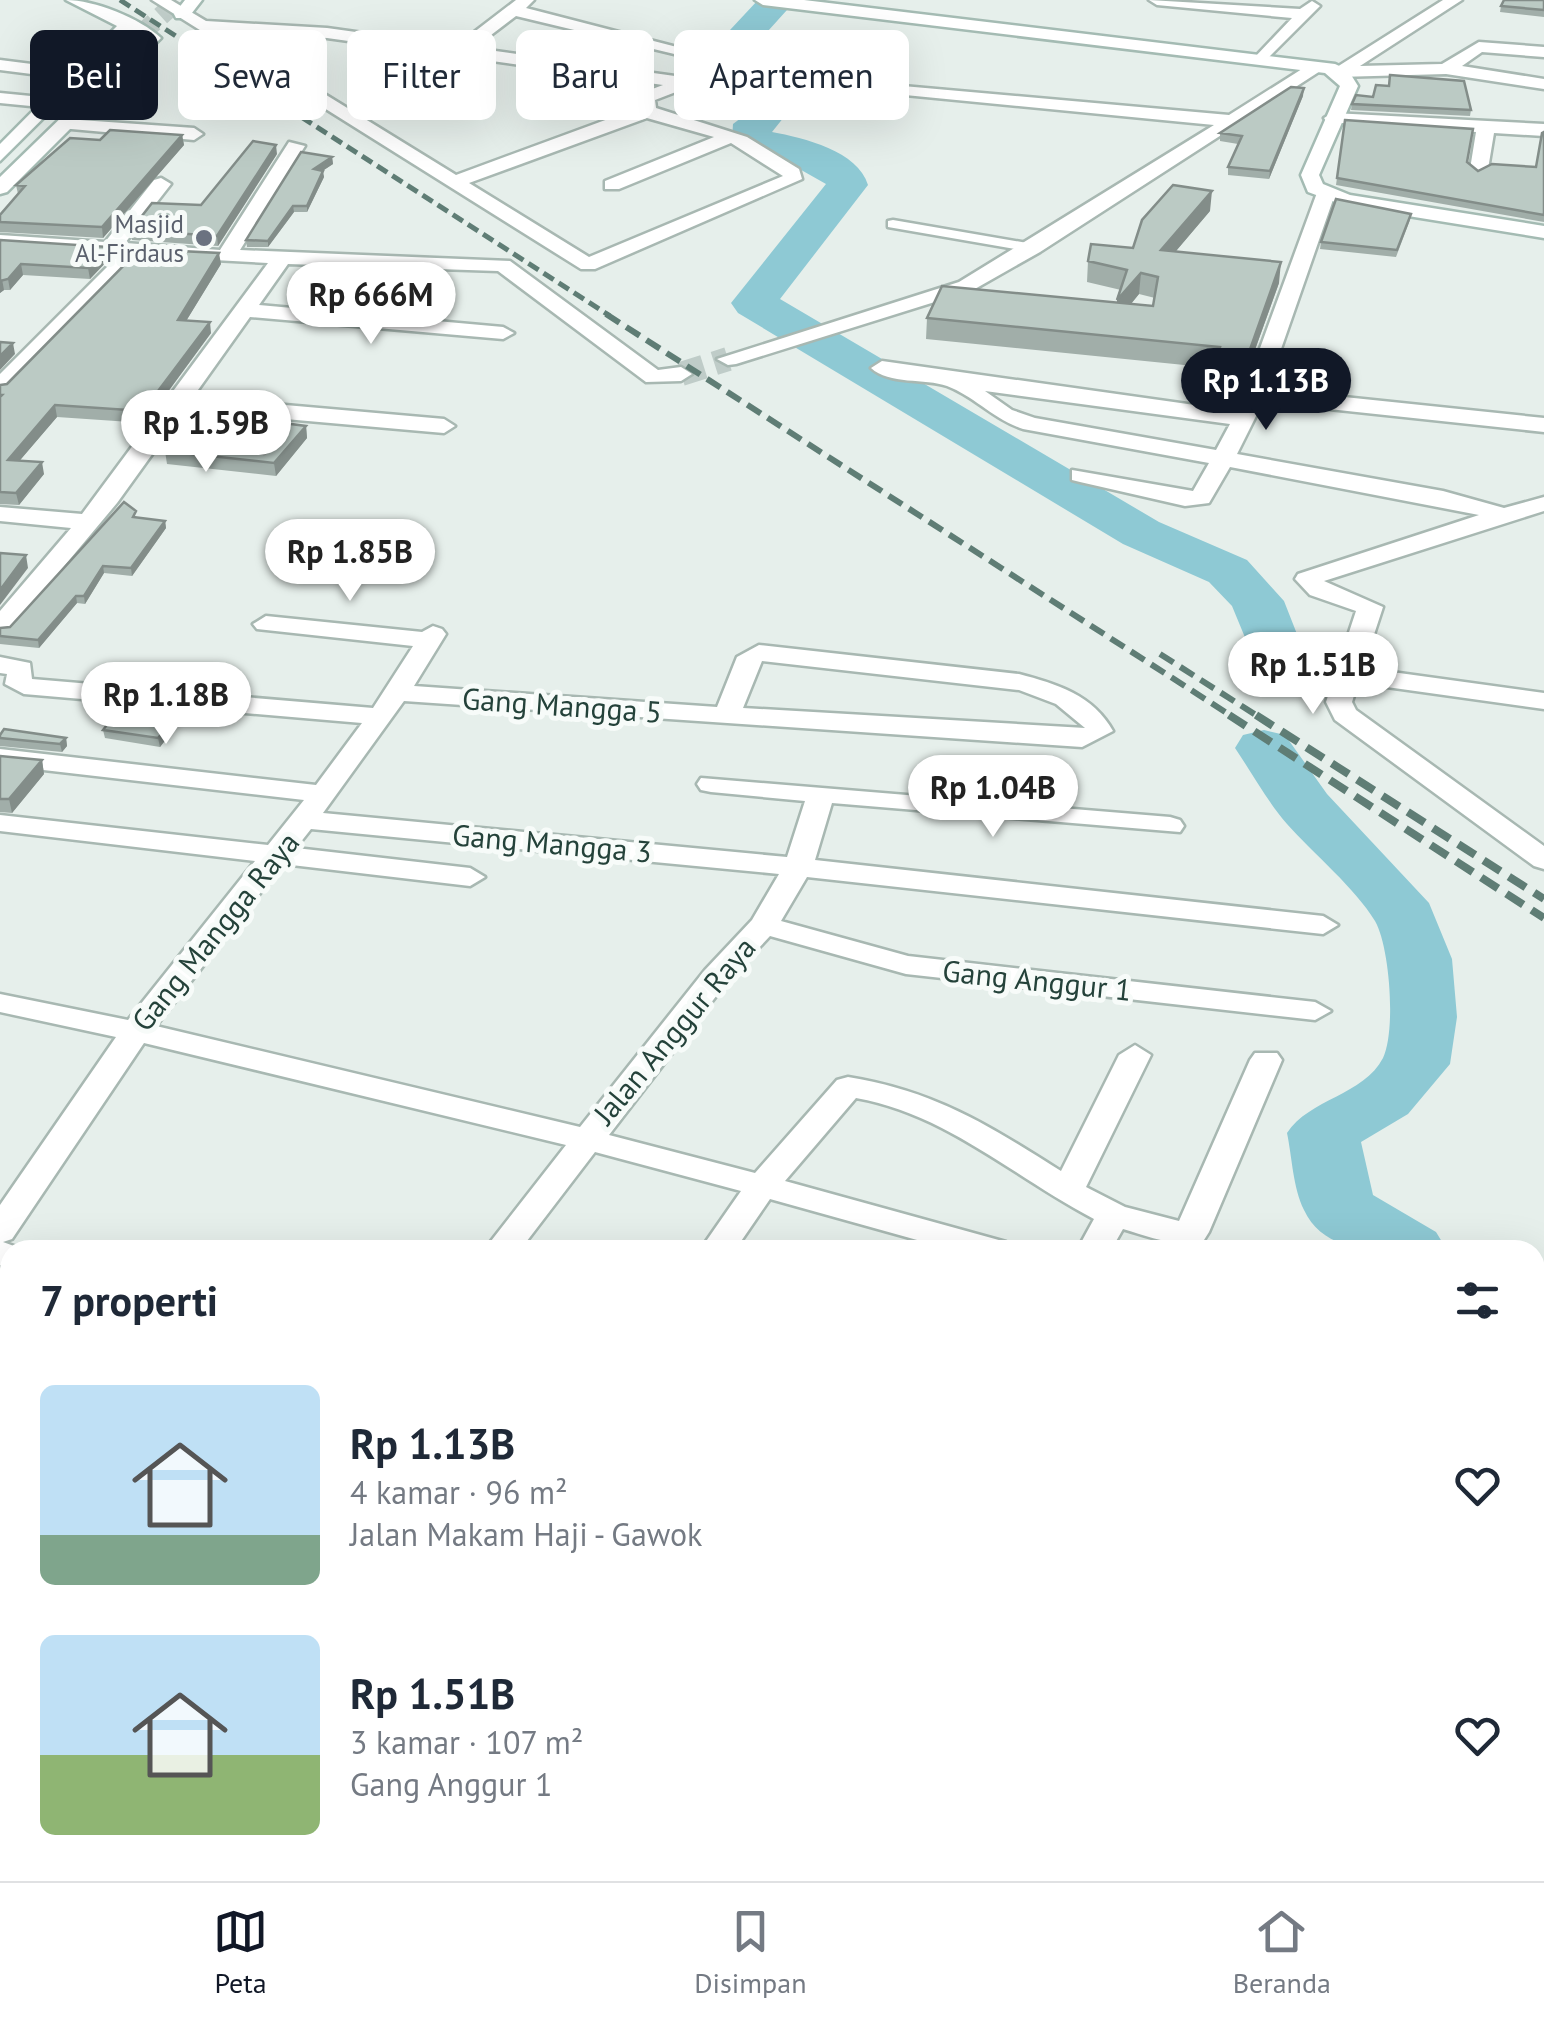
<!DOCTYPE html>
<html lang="id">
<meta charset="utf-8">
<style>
body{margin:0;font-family:"PT Sans",sans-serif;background:#f6f6f7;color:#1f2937;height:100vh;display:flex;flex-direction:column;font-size:38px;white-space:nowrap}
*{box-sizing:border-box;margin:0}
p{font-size:32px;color:#747a83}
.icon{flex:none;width:55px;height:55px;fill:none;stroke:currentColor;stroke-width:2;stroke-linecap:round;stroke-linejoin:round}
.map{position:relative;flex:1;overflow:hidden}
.details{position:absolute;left:0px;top:1240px;width:1545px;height:642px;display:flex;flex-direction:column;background:#fff;border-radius:30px 30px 0 0;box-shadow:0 10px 40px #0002}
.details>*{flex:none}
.top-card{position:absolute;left:30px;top:30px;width:1000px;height:90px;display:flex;gap:20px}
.price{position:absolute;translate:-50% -85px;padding:0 22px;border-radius:35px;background:#fff;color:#222;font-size:32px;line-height:65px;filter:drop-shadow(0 2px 5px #0008)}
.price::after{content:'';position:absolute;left:50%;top:60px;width:30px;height:22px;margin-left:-15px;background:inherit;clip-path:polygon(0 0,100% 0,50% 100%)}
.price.on{background:#111827;color:#fff}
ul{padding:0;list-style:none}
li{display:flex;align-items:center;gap:30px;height:250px;padding:0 40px}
li span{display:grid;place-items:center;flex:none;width:280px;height:200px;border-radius:15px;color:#555}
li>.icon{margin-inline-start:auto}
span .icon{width:120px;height:120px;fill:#fffc;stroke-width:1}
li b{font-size:42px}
h2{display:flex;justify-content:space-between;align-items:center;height:120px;padding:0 40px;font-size:42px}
.tag{padding:0 35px;border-radius:15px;background:#fff;box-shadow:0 10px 40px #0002;font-size:35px;line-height:90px}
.tag.on{background:#111827;color:#fff}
.dock{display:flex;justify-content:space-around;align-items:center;height:140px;border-top:2px solid #e0e1e3;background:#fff;font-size:28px;color:#747a83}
.dock a{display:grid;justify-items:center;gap:5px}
.dock .on{color:#111827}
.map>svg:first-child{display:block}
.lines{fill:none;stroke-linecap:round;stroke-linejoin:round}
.river{fill:#8ec9d4;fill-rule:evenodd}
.street-tunnel{stroke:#bfccc8;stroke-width:24;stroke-dasharray:24 11;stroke-linecap:butt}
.secondary-tunnel{stroke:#bfccc8;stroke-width:19;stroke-dasharray:19 9;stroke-linecap:butt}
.lane-casing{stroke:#a8b8b2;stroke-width:5}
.street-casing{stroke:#a8b8b2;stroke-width:5}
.secondary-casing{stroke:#a4bbb3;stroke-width:5}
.lane{fill:#fff;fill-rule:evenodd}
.street{fill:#fff;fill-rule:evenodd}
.secondary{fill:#fff;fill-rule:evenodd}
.rail-far2{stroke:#5f7d75;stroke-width:5;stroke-dasharray:12 6;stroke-linecap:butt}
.rail-far1{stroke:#5f7d75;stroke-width:6;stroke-dasharray:16 8;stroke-linecap:butt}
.rail{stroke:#5f7d75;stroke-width:8;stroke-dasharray:20 10;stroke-linecap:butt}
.wall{fill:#a1aea9;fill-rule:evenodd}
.shaded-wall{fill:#838d89}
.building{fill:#bbcac4;stroke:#838d89;stroke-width:2.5}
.worship-dot{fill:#6b7280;stroke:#f7fbf9;stroke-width:4}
.labels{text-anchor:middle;stroke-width:10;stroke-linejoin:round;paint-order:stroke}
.far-worship-label{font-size:25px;fill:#5b616d;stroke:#f7fbf9;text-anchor:end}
.street-label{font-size:30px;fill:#24423a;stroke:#f7fbf9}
</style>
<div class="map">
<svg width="1544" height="1881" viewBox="0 0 1544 1881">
<rect width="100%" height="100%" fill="#e6efeb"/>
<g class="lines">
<path class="river" d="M758,0H796L768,31L792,44L800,68L775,86L796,102L772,132C804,138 858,151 868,185L780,299L1159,522L1247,560L1284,601L1306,657L1298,669L1278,674L1258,669L1232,606L1209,582L1123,544L738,313L731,303L826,184L780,158L738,148L732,140L733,124L754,108C737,103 736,98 737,81L762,63L761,57L743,48L730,30Z
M1264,730L1285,735L1327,794L1429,903L1452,959L1457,1017L1450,1064L1408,1114L1361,1142L1373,1195L1436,1232L1447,1250C1401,1250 1328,1262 1304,1210C1293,1188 1292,1157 1287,1133C1309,1099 1364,1095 1383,1058C1396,1031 1390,947 1375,921C1356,889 1313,853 1287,824C1267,801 1252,773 1235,748L1243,735Z
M1535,1276L1544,1278V1331L1535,1329Z"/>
<path class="street-tunnel" d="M681,374L728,359"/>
<path class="secondary-tunnel" d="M140,35L174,4"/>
<defs>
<path id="lane" d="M893,220L1033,244L1040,248L1033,252L888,227V221Z"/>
<path id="street" d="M152,0H171L206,21L327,28L456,46L516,0H534L526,8L700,53L691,58L516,16L474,48L682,77L681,90L655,100L656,108L747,137L799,169L802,179L595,269H581ZM224,32L327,38L663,85L639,94L638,108L456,175ZM647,118L714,137L605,181V189H619L731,143L783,176L589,257L469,183Z
M1149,0L1300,9L1312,1L1320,6L1264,62L1255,57L1292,18L1157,5Z
M1443,0H1462L1360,66L1442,64L1479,42L1544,47V57L1482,52L1462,66L1544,79V89L1446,74L1338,77L1329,72Z
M0,60L79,70L88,75L79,80L0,70Z
M1313,62L1328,66L1040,252L973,290L736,364L728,365L717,359L959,282L1214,125L864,91L858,90V82L1229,115Z
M0,93L51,98L60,103L51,108L0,103Z
M1333,113L1544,124V136L1494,133L1488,169L1479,175L1470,169L1476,132L1327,122L1324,118Z
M66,119L194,128L203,134L194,140L60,128L57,124Z
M289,142L305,146L240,250L510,261L658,370L681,367L692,374L681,381L646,382L498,271L288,264L259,305L503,327L514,333L503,339L250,317L193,397L444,419L455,426L444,433L184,410L117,503L9,632L0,635V611L71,528L0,521V507L82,514L268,263L140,256L8,392L0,394V374L119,255L0,247V235L105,242L154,180L161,178L171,184L125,243L220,250Z
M1318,190L1335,194L1267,389L1544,418V432L1263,402L1237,454L1443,491L1504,508L1544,497V511L1324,581L1383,607L1363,668L1544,693V709L1358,683L1352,702L1356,710L1544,846V869L1534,866L1335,720L1326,702L1356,611L1310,595L1295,579L1298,574L1479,515L1230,467L1209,503L1185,506L1080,482L1072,480V470L1193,491L1209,463L1023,429C993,419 974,396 947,386C925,378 889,385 871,368L882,361L1237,411ZM985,391L1230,424L1216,450L1035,418L1012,410Z
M266,616L422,632L433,626L442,629L446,634L414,686L717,707L737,657L759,645L1019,674C1057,684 1093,695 1113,731L1082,747L404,701L323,813L787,857L805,801L711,792L701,790L697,784L701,778L1170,817L1180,820L1184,826L1180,832L832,803L815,860L1323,916L1338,925L1323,934L807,877L781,921L908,956L1315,1002L1331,1011L1315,1020L906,974L770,936L727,982L609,1135L755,1173L837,1080L848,1077C935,1091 988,1125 1061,1171L1119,1055L1135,1045L1151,1055L1086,1187L1125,1207L1179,1221L1250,1060L1255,1053H1277L1282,1060L1209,1232L1204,1240C1176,1248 1150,1237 1123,1229L1111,1250H1077L1094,1219C1015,1178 947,1114 856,1098L785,1181L1006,1242L1011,1250H953L770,1199L735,1250H700L741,1191L595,1152L520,1250H484L566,1145L144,1043L12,1239L3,1242L25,1250H10V1266L0,1265V1205L116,1037L0,1012V994L128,1020L255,861L0,831V815L268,845L304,800L0,765V749L316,785L362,723L24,694L5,684L7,674L0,673V657L30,663L32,679L373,708L413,646L257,629L253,624ZM762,661L1019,690L1056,704L1085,728L743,708ZM311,829L779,874L752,920L705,970L580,1127L156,1026L283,864L470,886L485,877L470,868L296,848Z
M1535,1351L1544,1353V1379L1535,1377Z
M1535,1467L1544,1469V1497L1535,1495Z
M0,1522L10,1524V1554L0,1552Z
M1535,1589L1544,1590V1620L1535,1619Z
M0,1645L10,1647V1679L0,1677Z
M1535,1716L1544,1718V1752L1535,1750Z
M0,1752L10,1754V1788L0,1786Z
M1535,1866L1541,1868L1544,1881H1472L1468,1872H1535Z
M418,1872H489L493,1881H422Z
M844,1872H916L919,1880L921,1872H965L963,1881H848Z"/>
<path id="secondary" d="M66,0C94,0 140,18 161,38L7,192L0,194V177L142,39L130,32L0,161V144L117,26Z
M185,0H202L188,18H176L174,14Z
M755,0H804L1335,64L1348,70L1358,86L1319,175L1323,184L1350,195L1544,226V238L1346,206L1308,192L1301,175L1340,86L1325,73L763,5Z"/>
</defs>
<use href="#lane" class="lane-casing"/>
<use href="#street" class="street-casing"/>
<use href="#secondary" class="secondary-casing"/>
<use href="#lane" class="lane"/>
<use href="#street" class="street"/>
<use href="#secondary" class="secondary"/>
<path class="rail-far2" d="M120,0L610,316"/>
<path class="rail-far1" d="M606,314L1233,717
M1160,654L1259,717"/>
<path class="rail" d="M1229,715L1544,918
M1256,715L1544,899"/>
</g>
<path class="wall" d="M1544,0V17L1500,12L1501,6Z
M1303,96L1269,179L1228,175V167L1238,144L1220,141V133Z
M1352,104L1471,110L1470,116L1351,110Z
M1345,120L1467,162L1478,171L1536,167L1544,132V222L1336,185Z
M182,135L184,145L103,238L0,232V215L18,194L16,185L100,140Z
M277,154L218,246L132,240L131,230L201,205Z
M332,157L333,164L322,171L324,177L307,212H294L268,247H247L246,240Z
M1210,211L1176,251L1279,283L1239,394L1211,391L1214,368L926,339L927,318L1117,302L1121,290L1087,282L1088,261L1133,248ZM1139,294L1155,298L1153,306L1131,304Z
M1410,220L1396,257L1320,249L1321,242Z
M0,240L110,258L90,279L23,275L10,290H4L0,293Z
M221,264L186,321L211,333L145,423L57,417L19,461L44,474L19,505L0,504V385L7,384Z
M189,424L306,426L307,438L276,476L167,464L165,451L264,454L272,450L266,445L191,436Z
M137,518L165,521L166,528L132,576L104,573L85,604L77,603L39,648L0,644V628L10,627Z
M180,712L181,720L160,747L105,738L103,730Z
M0,735L66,738L67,746L62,752L0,746Z
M0,756L42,760L44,774L12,813L0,812Z"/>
<path class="shaded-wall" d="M1304,88L1303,96L1269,179L1270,171Z
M182,135L184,145L103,238L102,227Z
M276,145L277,154L218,246L217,236Z
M332,157L333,164L315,176L314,169Z
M323,171L324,177L307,212V206Z
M1212,191L1210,211L1159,271L1161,250Z
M293,206L294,212L268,247V241Z
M109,247L110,258L90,279L88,268Z
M219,253L221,264L180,331L178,320Z
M1281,262L1279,283L1239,394L1242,372Z
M21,264L23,275L10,290L8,279Z
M1141,273L1139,294L1116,322L1117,300Z
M2,279L4,290L0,293V281Z
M210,322L211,333L145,423L143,411Z
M13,343L15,354L0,370V356Z
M55,405L57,417L10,472L8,460Z
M306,426L307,438L276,476L274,463Z
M42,462L44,474L19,505L16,493Z
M165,521L166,528L132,576L131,568Z
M26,555L28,568L0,605V590Z
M103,566L104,573L85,604L84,596Z
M76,596L77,603L39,648L38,640Z
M180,712L181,720L160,747L158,738Z
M66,738L67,746L62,752L60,744Z
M42,760L44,774L12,813L9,799Z"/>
<path class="building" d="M1504,0H1544V10L1501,6Z
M1390,75L1464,81L1471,110L1352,104L1356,95L1373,97L1376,85L1389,86Z
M1291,87L1304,88L1270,171L1228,167L1242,136L1220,133Z
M1345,120L1473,129L1467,162L1478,171L1492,164L1536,167L1542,133L1544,132V215L1337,178Z
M110,130L182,135L102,227L0,222V215L25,186L16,185L70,138L100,140Z
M253,141L276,145L217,236L131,230L152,203L201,205Z
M301,152L332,157L314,169L323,171L307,206H293L268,241L246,240Z
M1173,185L1212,191L1161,250L1281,262L1242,372L1213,369L1220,347L927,318L942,286L1153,306L1158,277L1141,273L1117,300L1127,270L1088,261L1091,244L1133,248L1142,220Z
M1336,199L1411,214L1397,250L1321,242Z
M0,240L109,247L88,268L21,264L8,279L0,281Z
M140,249L219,253L178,320L210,322L143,411L55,405L8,460L42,462L16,493L0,492V397L2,395H0V385L7,384Z
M0,342L13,343L0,356Z
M200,412L306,426L274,463L165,451L173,442L264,454L280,445L265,433L189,424Z
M124,502L136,511L133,517L165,521L131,568L103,566L84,596H76L38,640L0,636V628L10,627Z
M0,553L26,555L0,590Z
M122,705L180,712L158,738L103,730Z
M4,729L66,738L60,744L0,738V735Z
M0,756L42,760L9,799H0Z"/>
<circle class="worship-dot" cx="204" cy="238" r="10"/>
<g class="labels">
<g class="far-worship-label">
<text x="184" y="233">Masjid<tspan x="184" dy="29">Al-Firdaus</tspan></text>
</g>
<g class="street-label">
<text transform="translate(562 706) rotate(4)" y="10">Gang Mangga 5</text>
<text transform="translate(552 844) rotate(5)" y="10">Gang Mangga 3</text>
<text transform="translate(216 932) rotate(-51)" y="10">Gang Mangga Raya</text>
<text transform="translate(1037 981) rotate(6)" y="10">Gang Anggur 1</text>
<text transform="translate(675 1031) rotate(-50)" y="10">Jalan Anggur Raya</text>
</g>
</g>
</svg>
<b class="price" style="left:371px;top:347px">Rp 666M</b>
<b class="price on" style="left:1266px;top:433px">Rp 1.13B</b>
<b class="price" style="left:206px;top:475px">Rp 1.59B</b>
<b class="price" style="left:350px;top:604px">Rp 1.85B</b>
<b class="price" style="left:1313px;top:717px">Rp 1.51B</b>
<b class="price" style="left:166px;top:747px">Rp 1.18B</b>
<b class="price" style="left:993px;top:840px">Rp 1.04B</b>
<div class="top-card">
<a class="tag on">Beli</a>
<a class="tag">Sewa</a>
<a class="tag">Filter</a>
<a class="tag">Baru</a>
<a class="tag">Apartemen</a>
</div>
<section class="details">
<h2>7 properti<svg class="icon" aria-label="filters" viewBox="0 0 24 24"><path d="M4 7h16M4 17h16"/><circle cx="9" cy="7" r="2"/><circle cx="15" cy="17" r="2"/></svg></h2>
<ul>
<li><span style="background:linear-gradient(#bfe0f5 75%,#7fa58c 0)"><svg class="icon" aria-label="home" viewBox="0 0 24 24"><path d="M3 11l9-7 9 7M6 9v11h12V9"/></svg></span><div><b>Rp 1.13B</b><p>4 kamar · 96 m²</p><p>Jalan Makam Haji - Gawok</p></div><svg class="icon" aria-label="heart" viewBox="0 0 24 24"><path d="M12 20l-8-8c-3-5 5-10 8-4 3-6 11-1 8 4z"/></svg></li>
<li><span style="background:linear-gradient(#bfe0f5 60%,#8fb573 0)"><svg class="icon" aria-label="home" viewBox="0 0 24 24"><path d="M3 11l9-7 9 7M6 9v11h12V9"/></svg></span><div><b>Rp 1.51B</b><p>3 kamar · 107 m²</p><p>Gang Anggur 1</p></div><svg class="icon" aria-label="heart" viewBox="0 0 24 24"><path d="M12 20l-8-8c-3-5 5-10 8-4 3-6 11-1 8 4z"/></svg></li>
</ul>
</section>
</div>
<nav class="dock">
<a class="on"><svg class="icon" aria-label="map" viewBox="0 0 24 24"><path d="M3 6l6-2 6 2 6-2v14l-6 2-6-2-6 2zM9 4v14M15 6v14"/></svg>Peta</a>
<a><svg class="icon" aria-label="saved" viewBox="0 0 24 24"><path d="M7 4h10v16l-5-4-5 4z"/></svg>Disimpan</a>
<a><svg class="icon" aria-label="home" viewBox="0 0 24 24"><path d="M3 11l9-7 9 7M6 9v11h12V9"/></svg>Beranda</a>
</nav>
